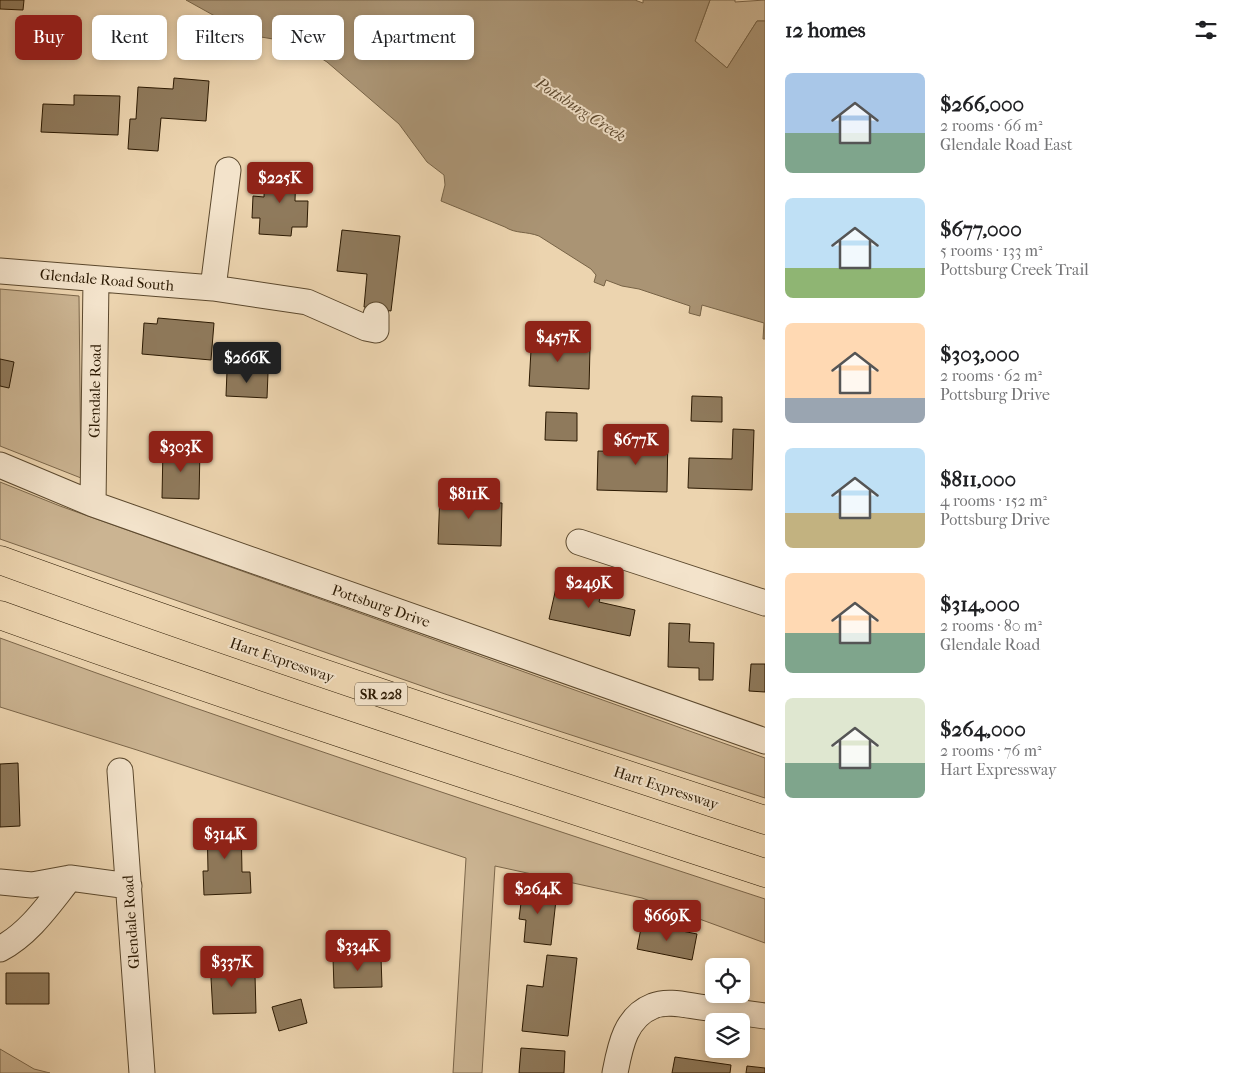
<!DOCTYPE html>
<meta charset="utf-8">
<style>
body{margin:0;font-family:"IM FELL French Canon",serif;background:#f2f2f2;color:#202124;height:100vh;display:flex;flex-direction:column;font-size:19px;white-space:nowrap}
*{box-sizing:border-box;margin:0}
p{font-size:16px;color:#757577}
.icon{flex:none;width:28px;height:28px;fill:none;stroke:currentColor;stroke-width:2;stroke-linecap:round;stroke-linejoin:round}
.map{position:relative;flex:1;overflow:hidden}
.drawer{display:flex;flex-direction:column;background:#fff;width:475px}
.drawer>*{flex:none}
.banner{position:absolute;left:15px;top:15px;width:475px;height:45px;display:flex;gap:10px}
.fabs{position:absolute;left:705px;top:958px;display:grid;gap:10px}
.fabs a{display:grid;place-items:center;width:45px;height:45px;border-radius:8px;background:#fff;box-shadow:0 2px 8px #0003;font-size:25px}
.price{position:absolute;translate:-50% -42px;padding:0 11px;border-radius:5px;background:#8f2418;color:#fff;font-size:16px;line-height:32px;filter:drop-shadow(0 1px 2px #0008)}
.price::after{content:'';position:absolute;left:50%;top:30px;width:15px;height:11px;margin-left:-8px;background:inherit;clip-path:polygon(0 0,100% 0,50% 100%)}
.price.selected{background:#222;color:#fff}
ul{padding:0;list-style:none}
li{display:flex;align-items:center;gap:15px;height:125px;padding:0 20px}
li span{display:grid;place-items:center;flex:none;width:140px;height:100px;border-radius:8px;color:#555}
li>.icon{margin-inline-start:auto}
span .icon{width:60px;height:60px;fill:#fffc;stroke-width:1}
li b{font-size:21px}
h2{display:flex;justify-content:space-between;align-items:center;height:60px;padding:0 20px;font-size:21px}
.pill{padding:0 18px;border-radius:8px;background:#fff;box-shadow:0 2px 8px #0003;font-size:18px;line-height:45px}
.pill.selected{background:#8f2418;color:#fff}
main{display:flex;flex:1;min-height:0}
.map>svg:first-child{display:block}
.green{fill:#cbb492;stroke:#7b664a}
.water{fill:#aa9474;stroke:#776346}
.building{fill:#8f7a5c;stroke:#2b1902}
.lines{fill:none;stroke-linecap:round;stroke-linejoin:round}
.minor-casing{stroke:#5b482d;stroke-width:27}
.highway-casing{stroke:#2b1902;stroke-width:29}
.minor{stroke:#f3e3cb;stroke-width:25}
.highway{stroke:#ecd4af;stroke-width:28}
.labels{text-anchor:middle;stroke-width:4;stroke-linejoin:round;paint-order:stroke}
.shield{fill:#f3e3cb;stroke:#67563e;stroke-width:1}
.shield-label{font-size:14px;font-weight:bold;fill:#2b1902}
.street-label{font-size:15px;fill:#2b1902;stroke:#f3e3cb}
.water-label{font-size:16px;font-style:italic;fill:#5e4a30;stroke:#f3e3cb}
</style>
<main>
<div class="map">
<svg width="765" height="1073" viewBox="0 0 765 1073">
<rect width="100%" height="100%" fill="#ecd4af"/>
<filter id="stains"><feTurbulence type="fractalNoise" baseFrequency=".004" numOctaves="4"/><feColorMatrix values="0 0 0 0 .2 0 0 0 0 .09 0 0 0 0 .02 0 0 0 .5 -.17"/></filter>
<radialGradient id="worn" r=".72"><stop offset=".6" stop-color="#630" stop-opacity="0"/><stop offset="1" stop-color="#630" stop-opacity=".3"/></radialGradient>
<path class="green" d="M710,0H735V2L765,0V21H757L727,68L695,41Z
M0,289L79,296L81,478L0,446Z
M0,482L60,506L765,758V798L445,694L0,539Z
M0,638C253,731 509,815 765,899V943L642,898L495,866L482,1073H453L466,858L137,750L0,707Z
M0,1049L34,1069L50,1073H0Z"/>
<path class="water" d="M186,0H635L643,3V0H710L695,41L727,68L757,21H765V339H763L764,323L702,305L700,316L689,313L690,306L639,289L622,286L606,280L604,286L594,282L596,275L591,269L539,236C526,231 516,234 505,227L441,201L445,185L444,175L427,162L399,124L327,62L308,50L285,41L249,35Z"/>
<path class="building" d="M0,0H24L23,10L0,9Z
M174,78L209,81L206,121L161,118L158,151L128,149L130,119H136L138,87L173,89Z
M74,95L120,96L118,135L41,132L43,104L74,105Z
M265,168L296,170L295,201H308L307,227H292L291,236L259,234L260,218H252L253,196L264,197Z
M342,230L400,236L391,311L364,307L367,274L337,271Z
M158,318L214,323L211,360L142,354L144,323L157,324Z
M532,332L560,333V346L590,347L589,389L529,386Z
M0,359L14,362L9,388L0,386Z
M227,371L268,373L267,398L226,396Z
M692,396L722,397V422L691,421Z
M546,412L577,413V441L545,440Z
M643,429L668,430L667,492L597,490L598,451L629,452V444H643Z
M733,429L754,430L752,490L688,488L689,458L732,459Z
M163,447H200L199,499L162,498Z
M440,492L484,493V502L502,503L501,546L438,544Z
M558,579L602,589L599,602L635,610L630,636L549,619Z
M669,623L690,624L689,642L714,643L713,680H699V668L668,667Z
M751,664H765V692L749,691Z
M18,763L20,826L0,827V764Z
M241,820L242,872H250L251,893L204,895L203,871H208L207,821Z
M523,887L557,891L551,945L524,942L526,920L519,919Z
M642,923L697,934L692,960L637,949Z
M547,955L577,958L568,1036L522,1031L527,985L543,987Z
M381,957L382,987L334,988L333,958Z
M243,959L244,976L255,975L256,1013L213,1014L210,960Z
M6,973H49V1004H6Z
M301,999L307,1023L279,1031L272,1007Z
M521,1048L565,1051L564,1073H519Z
M675,1057L731,1065L730,1073H672Z
M747,1066L765,1068V1073H746Z"/>
<g class="lines">
<defs>
<path id="minor" d="M0,271L213,288L307,302L366,328L376,330V315
M213,288L228,170
M0,465L93,504L765,741
M93,504L96,279
M579,542L765,603
M120,771L142,1073
M0,882L32,885L70,878L129,886
M0,949C30,933 49,904 70,878
M615,1073C620,1047 625,1017 653,1006C667,1000 686,1005 700,1007C721,1010 743,1013 765,1016"/>
<path id="highway" d="M0,560C253,652 509,736 765,820
M0,615C253,706 509,789 765,873"/>
</defs>
<use href="#minor" class="minor-casing"/>
<use href="#highway" class="highway-casing"/>
<use href="#minor" class="minor"/>
<use href="#highway" class="highway"/>
</g>
<g class="labels">
<rect class="shield" x="355" y="682.5" width="52" height="23" rx="4"/>
<g class="shield-label">
<text x="381" y="699">SR 228</text>
</g>
<g class="street-label">
<text transform="translate(107 280) rotate(5)" y="5">Glendale Road South</text>
<text transform="translate(95 391) rotate(-89)" y="5">Glendale Road</text>
<text transform="translate(381 606) rotate(19)" y="5">Pottsburg Drive</text>
<text transform="translate(282 660) rotate(19)" y="5">Hart Expressway</text>
<text transform="translate(666 788) rotate(18)" y="5">Hart Expressway</text>
<text transform="translate(131 922) rotate(-94)" y="5">Glendale Road</text>
</g>
<g class="water-label">
<text transform="translate(581 109) rotate(33)" y="6">Pottsburg Creek</text>
</g>
</g>
<rect width="100%" height="100%" filter="url(#stains)"/>
<rect width="100%" height="100%" fill="url(#worn)"/>
</svg>
<div class="fabs">
<a><svg class="icon" aria-label="locate" viewBox="0 0 24 24"><circle cx="12" cy="12" r="6"/><path d="M12 2v4M12 18v4M2 12h4M18 12h4"/></svg></a>
<a><svg class="icon" aria-label="layers" viewBox="0 0 24 24"><path d="M12 4l9 5-9 5-9-5zM3 14l9 5 9-5"/></svg></a>
</div>
<b class="price" style="left:280px;top:204px">$225K</b>
<b class="price" style="left:558px;top:363px">$457K</b>
<b class="price selected" style="left:247px;top:384px">$266K</b>
<b class="price" style="left:636px;top:466px">$677K</b>
<b class="price" style="left:181px;top:473px">$303K</b>
<b class="price" style="left:469px;top:520px">$811K</b>
<b class="price" style="left:589px;top:609px">$249K</b>
<b class="price" style="left:225px;top:860px">$314K</b>
<b class="price" style="left:538px;top:915px">$264K</b>
<b class="price" style="left:667px;top:942px">$669K</b>
<b class="price" style="left:358px;top:972px">$334K</b>
<b class="price" style="left:232px;top:988px">$337K</b>
<div class="banner">
<a class="pill selected">Buy</a>
<a class="pill">Rent</a>
<a class="pill">Filters</a>
<a class="pill">New</a>
<a class="pill">Apartment</a>
</div>
</div>
<section class="drawer">
<h2>12 homes<svg class="icon" aria-label="filters" viewBox="0 0 24 24"><path d="M4 7h16M4 17h16"/><circle cx="9" cy="7" r="2"/><circle cx="15" cy="17" r="2"/></svg></h2>
<ul>
<li><span style="background:linear-gradient(#a9c7e8 60%,#7fa58c 0)"><svg class="icon" aria-label="home" viewBox="0 0 24 24"><path d="M3 11l9-7 9 7M6 9v11h12V9"/></svg></span><div><b>$266,000</b><p>2 rooms · 66 m²</p><p>Glendale Road East</p></div></li>
<li><span style="background:linear-gradient(#bfe0f5 70%,#8fb573 0)"><svg class="icon" aria-label="home" viewBox="0 0 24 24"><path d="M3 11l9-7 9 7M6 9v11h12V9"/></svg></span><div><b>$677,000</b><p>5 rooms · 133 m²</p><p>Pottsburg Creek Trail</p></div></li>
<li><span style="background:linear-gradient(#ffd9b3 75%,#9aa5b1 0)"><svg class="icon" aria-label="home" viewBox="0 0 24 24"><path d="M3 11l9-7 9 7M6 9v11h12V9"/></svg></span><div><b>$303,000</b><p>2 rooms · 62 m²</p><p>Pottsburg Drive</p></div></li>
<li><span style="background:linear-gradient(#bfe0f5 65%,#c2b280 0)"><svg class="icon" aria-label="home" viewBox="0 0 24 24"><path d="M3 11l9-7 9 7M6 9v11h12V9"/></svg></span><div><b>$811,000</b><p>4 rooms · 152 m²</p><p>Pottsburg Drive</p></div></li>
<li><span style="background:linear-gradient(#ffd9b3 60%,#7fa58c 0)"><svg class="icon" aria-label="home" viewBox="0 0 24 24"><path d="M3 11l9-7 9 7M6 9v11h12V9"/></svg></span><div><b>$314,000</b><p>2 rooms · 80 m²</p><p>Glendale Road</p></div></li>
<li><span style="background:linear-gradient(#dfe7d0 65%,#7fa58c 0)"><svg class="icon" aria-label="home" viewBox="0 0 24 24"><path d="M3 11l9-7 9 7M6 9v11h12V9"/></svg></span><div><b>$264,000</b><p>2 rooms · 76 m²</p><p>Hart Expressway</p></div></li>
</ul>
</section>
</main>
